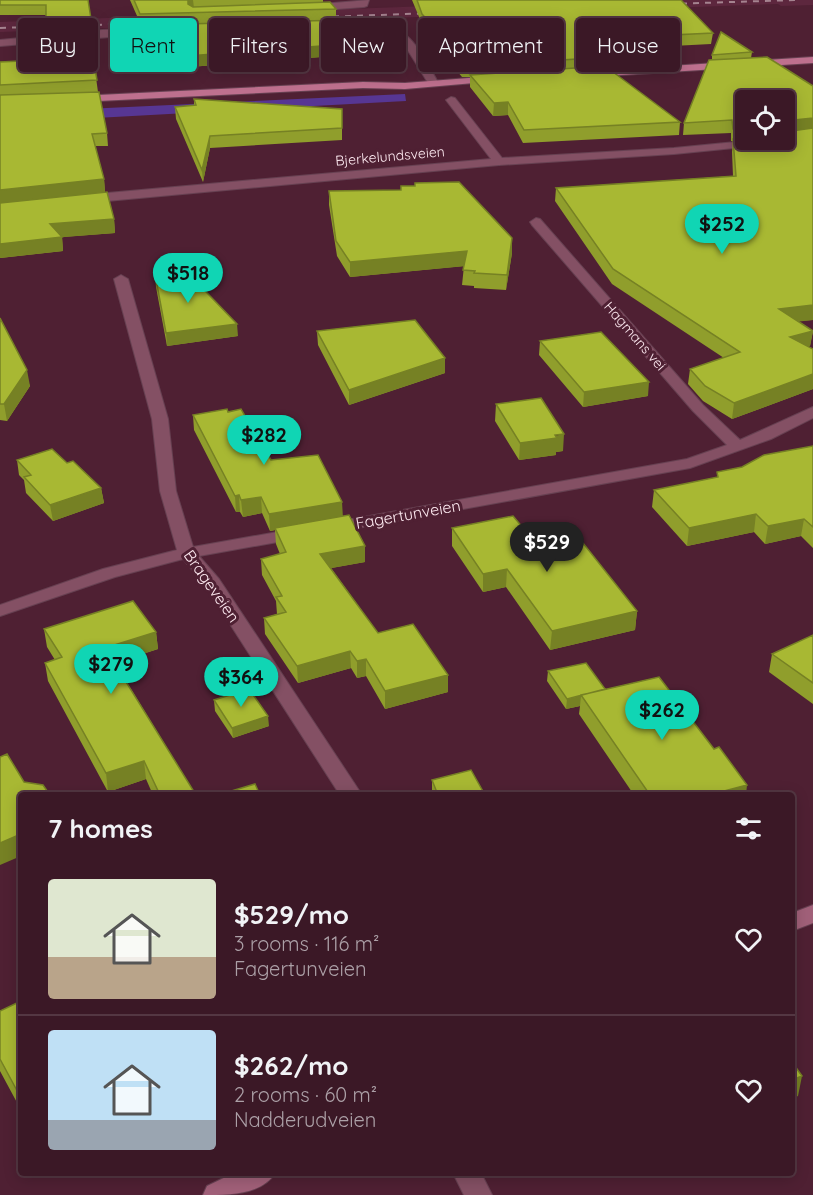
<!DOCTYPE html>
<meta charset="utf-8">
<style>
body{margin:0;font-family:Quicksand,sans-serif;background:#462532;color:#f1f3f6;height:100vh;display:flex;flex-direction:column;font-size:22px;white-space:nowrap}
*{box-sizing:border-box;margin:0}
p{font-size:20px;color:#aca0a7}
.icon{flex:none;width:33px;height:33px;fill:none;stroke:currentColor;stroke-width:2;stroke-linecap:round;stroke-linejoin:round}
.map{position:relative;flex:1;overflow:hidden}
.details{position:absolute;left:18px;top:792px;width:777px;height:384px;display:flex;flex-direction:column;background:#3b1826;border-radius:6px;box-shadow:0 3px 15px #0003,0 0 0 2px #543743}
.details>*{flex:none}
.hud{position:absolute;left:18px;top:18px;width:777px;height:54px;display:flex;gap:12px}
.buttons{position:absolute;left:735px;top:90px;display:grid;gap:12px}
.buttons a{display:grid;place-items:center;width:60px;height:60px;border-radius:6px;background:#3b1826;box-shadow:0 3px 15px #0003,0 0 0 2px #543743;font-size:30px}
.price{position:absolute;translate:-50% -51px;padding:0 14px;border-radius:21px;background:#10d5b4;color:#111;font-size:20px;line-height:39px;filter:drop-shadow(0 2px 3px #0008)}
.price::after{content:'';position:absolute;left:50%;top:36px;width:18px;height:14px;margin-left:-9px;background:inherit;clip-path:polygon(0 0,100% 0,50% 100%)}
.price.active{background:#222;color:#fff}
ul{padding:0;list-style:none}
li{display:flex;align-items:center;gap:18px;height:150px;padding:0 30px}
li+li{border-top:2px solid #543743}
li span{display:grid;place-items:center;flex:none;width:168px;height:120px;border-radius:6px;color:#555}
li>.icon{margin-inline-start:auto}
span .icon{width:72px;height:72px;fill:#fffc;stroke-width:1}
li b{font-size:26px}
h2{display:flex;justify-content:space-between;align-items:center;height:72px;padding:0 30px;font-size:26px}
.chip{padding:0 21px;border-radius:6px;background:#3b1826;box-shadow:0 3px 15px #0003,0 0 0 2px #543743;font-size:21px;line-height:54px}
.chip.active{background:#10d5b4;color:#111}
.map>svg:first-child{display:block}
.built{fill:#5d273e}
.green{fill:#573693}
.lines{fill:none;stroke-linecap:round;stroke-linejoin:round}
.street-casing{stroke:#674152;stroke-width:2}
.secondary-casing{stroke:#674152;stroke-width:2}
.primary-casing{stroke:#674152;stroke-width:2}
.street{fill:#845064;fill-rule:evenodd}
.secondary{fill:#a16079;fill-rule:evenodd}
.primary{fill:#be708e;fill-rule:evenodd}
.rail{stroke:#a58390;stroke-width:2;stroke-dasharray:6 6;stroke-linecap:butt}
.wall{fill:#909e2c;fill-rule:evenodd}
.shaded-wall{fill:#768124}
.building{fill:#a8b833;stroke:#768124;stroke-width:1.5}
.labels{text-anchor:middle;stroke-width:6;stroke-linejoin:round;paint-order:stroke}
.far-street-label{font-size:14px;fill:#fde9f0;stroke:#4f2033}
.street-label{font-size:16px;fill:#fde9f0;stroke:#4f2033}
</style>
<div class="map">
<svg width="813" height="1195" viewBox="0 0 813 1195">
<rect width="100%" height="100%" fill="#4f2033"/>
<path class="built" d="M593,0H813V5L781,6L778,4L0,32V22Z"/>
<path class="green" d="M405,94L406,101L41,121L0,113Z"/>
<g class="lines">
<defs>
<path id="street" d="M369,0L367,6L364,7L310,11L306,8L310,5Z
M368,21C409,23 421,52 439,84L438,86H430C392,25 399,23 324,29L319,26L324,23Z
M168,27L173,30L171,32L0,46V40L102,30Z
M451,97L455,98L502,158L674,148L756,140H784V137L789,140L784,143L674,154L499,165L85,203L79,199L85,195L491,159L446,100Z
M536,218L540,219L703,405L740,440L813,407V418L771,439L690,468L330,533L324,532L322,528L324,524L330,523L687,459L727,445L693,411L532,225L530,222Z
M121,275L128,279L168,419L176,491L193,547L300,528L306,529L308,533L306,537L300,538L199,556L219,579L362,795H340L203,582L183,559L115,577L0,616V605L103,569L177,550L160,491L152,419L114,279Z
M453,1173H481L492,1195H464Z"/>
<path id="secondary" d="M813,905V923L792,931V913Z
M234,1173H275C262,1195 227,1195 203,1195L207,1186Z"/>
<path id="primary" d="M813,57V63L590,77L585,74L590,71Z
M494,76L499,79L497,81L405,89L363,88L78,102L73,99L78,96L363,82L405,83Z"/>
</defs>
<use href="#street" class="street-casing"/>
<use href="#secondary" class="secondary-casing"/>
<use href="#primary" class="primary-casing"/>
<use href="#street" class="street"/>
<use href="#secondary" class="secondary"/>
<use href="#primary" class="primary"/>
<path class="rail" d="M669,4L796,0
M321,17L435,13
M0,28L156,23"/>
</g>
<path class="wall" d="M0,0H88L96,56H93L98,92L107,133L108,146H95L104,179L105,192L114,219L115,233L62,237L63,251L0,258V62L19,61L18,55L47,54L48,32L46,15H0Z
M130,0H323V2L336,9V20L141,25Z
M412,0H681L713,33L711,44L615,49L614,56L592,57L593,58L592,67L680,122L679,135L523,143L508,115L493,116L470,87V77H462L441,52L442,46L422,24Z
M144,25L362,54L162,69L157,57H154L145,36Z
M752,52L751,58L813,86V320L798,321L813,331L810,346H808L813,349V389L732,419L703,401L688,384L690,369L724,358L612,284L555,201L556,188L733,176L732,152L733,141H731V133L683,135L684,123L712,60V55ZM746,100H784V140H746Z
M194,99L342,109V140L210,148L203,182L176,119L175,107L194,105Z
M329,191L512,238V253L506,290L474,288V286L462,285L464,266L350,277L337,256L329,205Z
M155,274L238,336L167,346L156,287Z
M0,318L30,386L7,421L0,420Z
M317,331L445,373L349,405L318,345Z
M540,341L648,396L583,407L539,355Z
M496,404L563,451L556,452V455L519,460L495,421Z
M228,412L271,460L343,516L365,546V562L331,568L378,633L448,692L385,709L366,676L357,678L351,668L298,683L265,634L264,618L277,614L276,601L262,575L261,559L280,554L276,544L275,530L270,531L262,513L243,517L240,512H236L194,430L193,415Z
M813,446V548L801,536L765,544L754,532L687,546L652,507L654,490L717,478V472L742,467Z
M17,460L101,488L104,503L53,521L26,493L24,480L19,475Z
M452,528L544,553L637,611L635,630L550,650L506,587L483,592L452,546Z
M44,629L156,632L158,649L115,663L196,795H153L146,779L108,792L48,681L45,663L55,660L47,647Z
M813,635V704L769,672L772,654Z
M548,671L605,689L746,795H634L579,714L580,706L566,709L547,681Z
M214,700L269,726L233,738L215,711Z
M432,780L485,795H432Z
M21,1001V1110L0,1071V1011Z"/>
<path class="shaded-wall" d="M188,0H193L194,8L189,11V15Z
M91,19L92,29L48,33L46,23Z
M361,43L362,54L162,69L161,58Z
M95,44L96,56H92L91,45Z
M156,46L157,57H154L153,47Z
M508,102V115L493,116L494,103Z
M813,118V130L784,134V123L785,121Z
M210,136V148L203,182L202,170Z
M104,179L105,192L0,204V190Z
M114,219L115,233L52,238L50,224Z
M62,237L63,251L0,258V244Z
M512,238V253L506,290L507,275Z
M467,251L466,266L350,277V262Z
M813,305V320L777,324L779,309Z
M237,324L238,336L167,346L166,333Z
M813,331L810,346L787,352L790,337Z
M445,358V373L349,405V390Z
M27,370L30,386L7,421L4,404Z
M813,374V389L732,419L734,403Z
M649,382L648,396L583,407L584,392Z
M564,434L563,451L556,452V455L519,460L520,443Z
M101,488L104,503L53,521L50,505Z
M239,495L240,512H236L235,496Z
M261,497L262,513L243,517L241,500Z
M342,502L343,518L270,531L269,514Z
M756,514L754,532L687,546L689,528Z
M804,519L801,536L765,544L768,526Z
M365,546V562L321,570L320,554Z
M507,569L506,587L483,592V574Z
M637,611L635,630L550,650L552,631Z
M156,632L158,649L108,665L105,648Z
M350,651L351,668L298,683L297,666Z
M366,659V676L357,678V661Z
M448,675V692L385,709V691Z
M581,696L580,706L566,709L567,699Z
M268,716L269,726L233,738L232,728Z
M144,761L146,779L108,792L106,773Z
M747,785L746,795H709Z
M21,834V856L0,865V843Z
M802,1076L798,1096L792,1099V1080Z"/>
<path class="building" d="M0,0H88L91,19L46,23V5H0Z
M134,0H188V4L193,7L330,2L336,9L140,14Z
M417,0H681L713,33L609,38L615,45L578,46L593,58L462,66L442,41H447L422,14Z
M344,20L361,43L161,58L156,46L153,47L144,25Z
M92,28L95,44L91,45L97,80L0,85V62L20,61L18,55L47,54V33Z
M721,32L752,52L712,55Z
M767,57L813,86V118L785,121L784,123V100H746V128L733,129L732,120L684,123L709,60Z
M605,66L680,122L524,130L508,102L494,103L470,75Z
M99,92L107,133L92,134L104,179L0,190V95Z
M194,99L342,109V128L210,136L202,170L175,107L196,105Z
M813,128V305L779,309L813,331L790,337L813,349V374L734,403L705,386L690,369L740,352L613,269L556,188L736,176L733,139L746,137V140H784V132Z
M459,182L512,238L507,275L474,273L475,271L463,270L467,251L350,262L336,241L329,191L401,190V186H415V183Z
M107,192L114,219L50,224L62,237L0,244V203Z
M183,268L237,324L166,333L155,274Z
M0,318L27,370L4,404H0Z
M415,320L445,358L349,390L317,331Z
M601,332L649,382L584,392L540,341Z
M541,398L564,434L555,435L557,438L520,443L496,404Z
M227,409L228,412L241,409L271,460L318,455L342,502L269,514L261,497L241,500L239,495L235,496L193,415Z
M813,446V527L804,519L768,526L756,514L689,528L654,490L718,477L717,472L742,467L764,455Z
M52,449L67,463L73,461L101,488L50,505L24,477L31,475L17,460Z
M349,515L365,546L320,554L378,633L413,624L448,675L385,691L366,659L357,661L350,651L297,666L264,618L286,612L276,597L282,596L261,559L286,552L275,528Z
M513,516L544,553L575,533L637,611L552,631L507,569L483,574L452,528Z
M133,601L156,632L105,648L196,795H160L144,761L106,773L45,663L62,657L44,629Z
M813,635V683L772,654Z
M586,663L605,689L567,699L548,671Z
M659,677L714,749L719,747L747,785L709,795H650L581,695Z
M249,689L268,716L232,728L214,700Z
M7,754L24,782L43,785L50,795H21V834L0,843V757Z
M471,770L485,795H438L432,780Z
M255,784L260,795H218Z
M21,1001V1098L0,1059V1011Z
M792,1062L802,1076L792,1080Z"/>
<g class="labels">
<g class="far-street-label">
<text transform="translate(390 156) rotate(-5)" y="5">Bjerkelundsveien</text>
<text transform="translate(635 336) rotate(49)" y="5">Hagmans vei</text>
</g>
<g class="street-label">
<text transform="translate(408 514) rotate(-10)" y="6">Fagertunveien</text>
<text transform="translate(212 586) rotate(55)" y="6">Brageveien</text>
</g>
</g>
</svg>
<div class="buttons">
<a><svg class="icon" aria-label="locate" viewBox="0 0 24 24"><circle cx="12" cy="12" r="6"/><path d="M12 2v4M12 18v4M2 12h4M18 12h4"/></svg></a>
</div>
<b class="price" style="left:722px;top:255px">$252</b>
<b class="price" style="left:188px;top:304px">$518</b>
<b class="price" style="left:264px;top:466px">$282</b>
<b class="price active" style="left:547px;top:573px">$529</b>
<b class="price" style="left:111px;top:695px">$279</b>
<b class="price" style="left:241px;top:708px">$364</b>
<b class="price" style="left:662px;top:741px">$262</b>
<div class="hud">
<a class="chip">Buy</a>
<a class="chip active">Rent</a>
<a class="chip">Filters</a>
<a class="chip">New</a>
<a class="chip">Apartment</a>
<a class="chip">House</a>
</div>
<section class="details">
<h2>7 homes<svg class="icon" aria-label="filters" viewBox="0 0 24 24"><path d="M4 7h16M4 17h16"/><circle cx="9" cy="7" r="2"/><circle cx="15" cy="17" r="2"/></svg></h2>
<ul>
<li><span style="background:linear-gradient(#dfe7d0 65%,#b9a48a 0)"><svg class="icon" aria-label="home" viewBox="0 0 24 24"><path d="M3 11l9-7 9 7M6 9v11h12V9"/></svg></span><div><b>$529/mo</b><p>3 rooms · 116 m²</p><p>Fagertunveien</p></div><svg class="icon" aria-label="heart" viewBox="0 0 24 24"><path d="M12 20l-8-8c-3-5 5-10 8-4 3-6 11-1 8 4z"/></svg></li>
<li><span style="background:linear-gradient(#bfe0f5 75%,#9aa5b1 0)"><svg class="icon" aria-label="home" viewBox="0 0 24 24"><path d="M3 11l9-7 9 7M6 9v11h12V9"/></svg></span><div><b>$262/mo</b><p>2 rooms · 60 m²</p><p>Nadderudveien</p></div><svg class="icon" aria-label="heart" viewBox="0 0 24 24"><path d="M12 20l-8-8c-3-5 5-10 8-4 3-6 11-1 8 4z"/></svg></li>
</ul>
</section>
</div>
